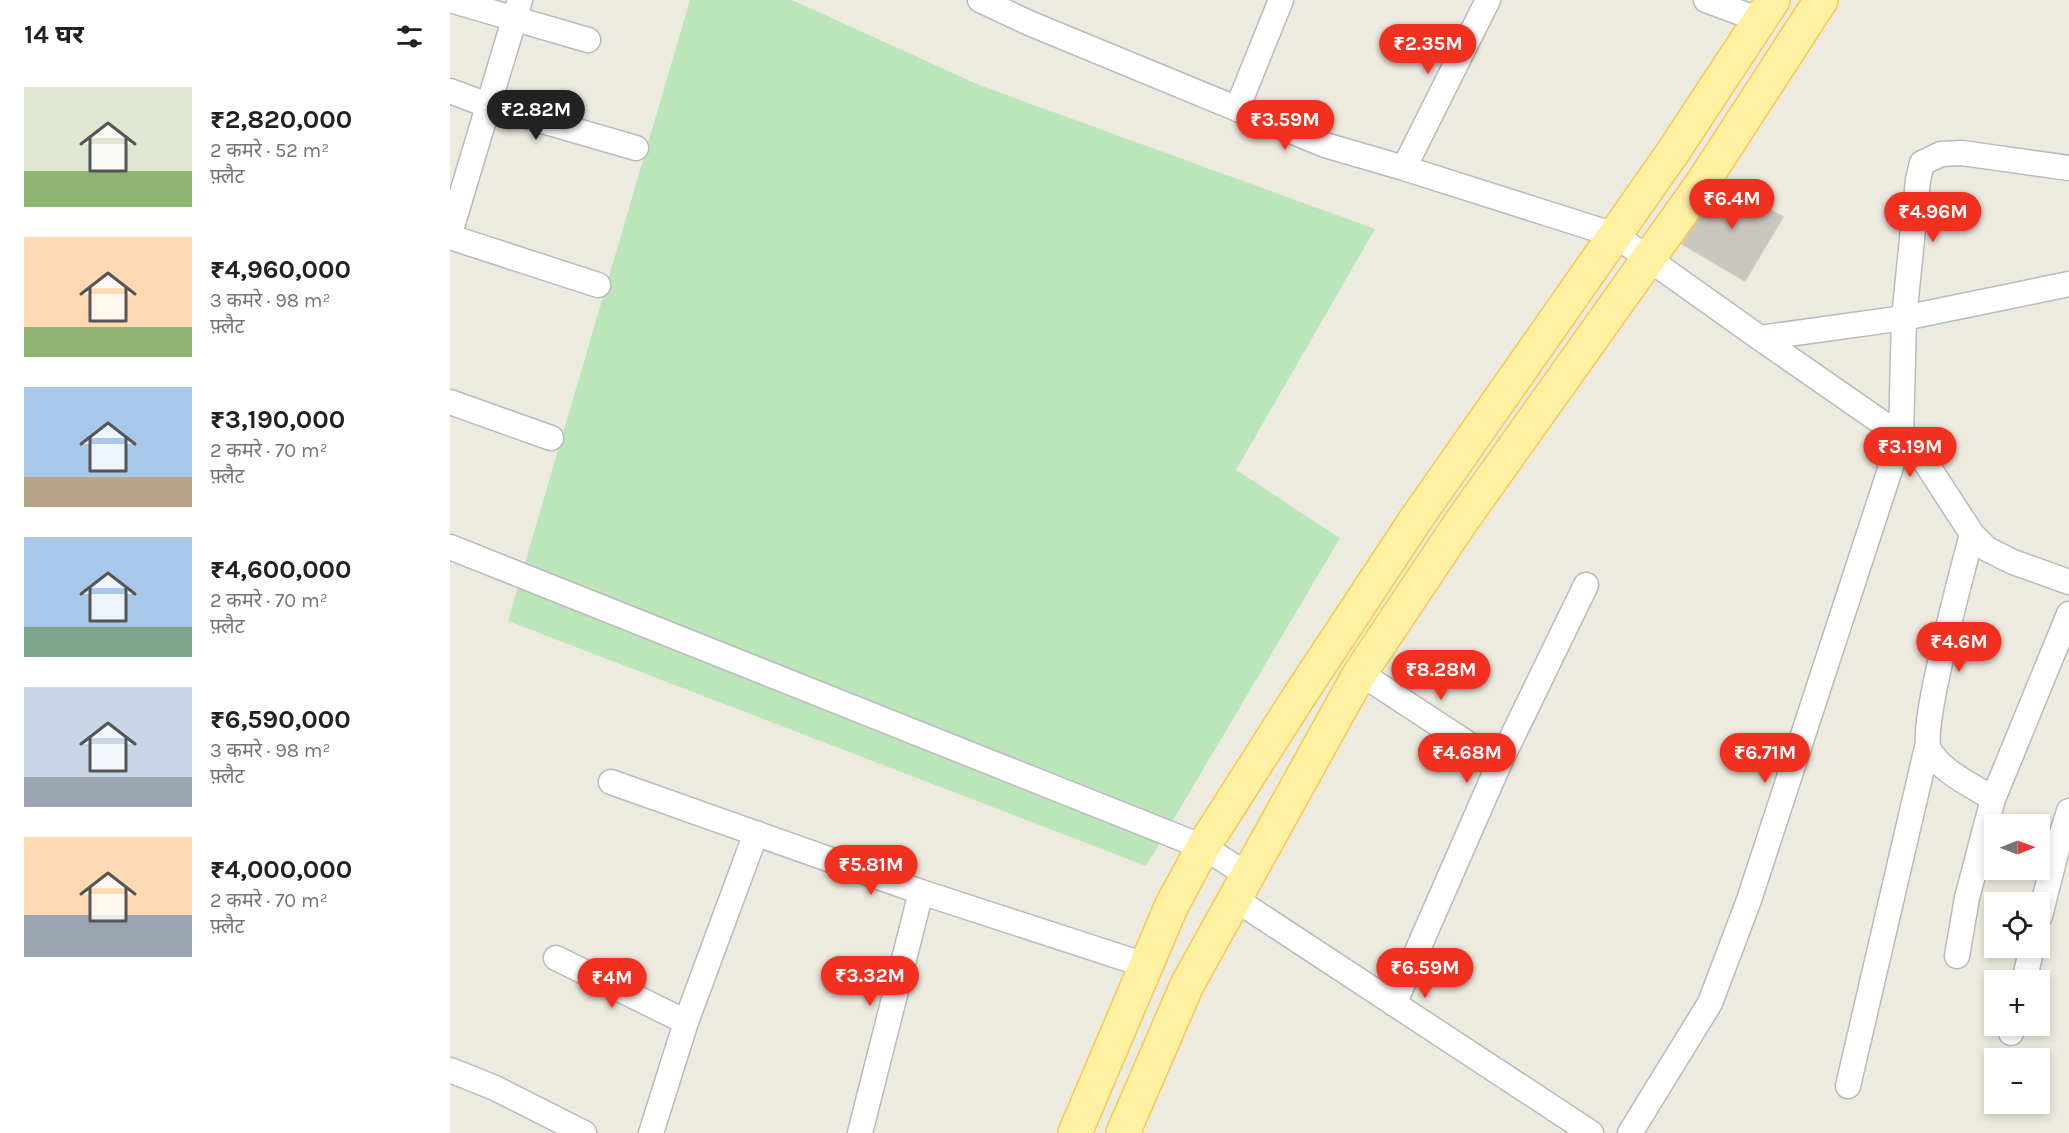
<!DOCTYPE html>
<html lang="hi">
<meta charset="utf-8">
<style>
body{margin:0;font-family:Karla,"Noto Sans Devanagari",sans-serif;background:#f2f2f2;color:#202124;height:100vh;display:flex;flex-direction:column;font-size:22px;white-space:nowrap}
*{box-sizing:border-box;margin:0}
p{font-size:20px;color:#757577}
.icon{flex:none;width:33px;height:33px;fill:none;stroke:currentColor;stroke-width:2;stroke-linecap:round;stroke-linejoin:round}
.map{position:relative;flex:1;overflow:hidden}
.panel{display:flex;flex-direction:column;background:#fff;width:450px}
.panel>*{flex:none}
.needle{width:39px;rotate:89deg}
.tools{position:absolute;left:1534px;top:814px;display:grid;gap:12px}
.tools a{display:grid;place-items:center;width:66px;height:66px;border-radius:0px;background:#fff;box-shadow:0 3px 9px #0003;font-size:30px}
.price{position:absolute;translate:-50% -51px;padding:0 14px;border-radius:21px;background:#f23020;color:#fff;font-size:20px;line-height:39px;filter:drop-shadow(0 2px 3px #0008)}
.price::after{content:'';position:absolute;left:50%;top:36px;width:18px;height:14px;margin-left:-9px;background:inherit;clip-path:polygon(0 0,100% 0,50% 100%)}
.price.on{background:#222;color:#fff}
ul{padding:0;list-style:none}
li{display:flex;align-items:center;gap:18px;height:150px;padding:0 24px}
li span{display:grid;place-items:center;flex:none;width:168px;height:120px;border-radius:0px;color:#555}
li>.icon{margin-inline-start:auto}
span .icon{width:72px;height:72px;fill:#fffc;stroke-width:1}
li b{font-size:26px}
h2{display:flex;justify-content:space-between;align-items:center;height:72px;padding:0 24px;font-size:26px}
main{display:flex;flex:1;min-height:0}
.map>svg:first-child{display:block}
.green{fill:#bae6ba}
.building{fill:#c9c6bf;stroke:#d1cbbe;stroke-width:1.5}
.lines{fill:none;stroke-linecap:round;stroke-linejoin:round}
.street-casing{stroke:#b8bac0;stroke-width:27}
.primary-casing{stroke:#f9c94c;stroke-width:36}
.street{stroke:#fff;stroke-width:24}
.primary{stroke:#fff0a2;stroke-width:33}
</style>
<main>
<section class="panel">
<h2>14 घर<svg class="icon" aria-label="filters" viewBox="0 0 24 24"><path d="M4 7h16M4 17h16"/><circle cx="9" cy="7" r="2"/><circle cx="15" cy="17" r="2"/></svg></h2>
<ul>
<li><span style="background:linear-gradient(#dfe7d0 70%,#8fb573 0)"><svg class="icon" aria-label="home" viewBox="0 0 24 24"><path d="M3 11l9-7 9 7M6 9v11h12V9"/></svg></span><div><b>₹2,820,000</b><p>2 कमरे · 52 m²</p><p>फ़्लैट</p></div></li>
<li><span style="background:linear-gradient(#ffd9b3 75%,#8fb573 0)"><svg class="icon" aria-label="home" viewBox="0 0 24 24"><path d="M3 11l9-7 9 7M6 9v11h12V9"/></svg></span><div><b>₹4,960,000</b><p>3 कमरे · 98 m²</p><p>फ़्लैट</p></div></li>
<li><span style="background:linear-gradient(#a9c7e8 75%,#b9a48a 0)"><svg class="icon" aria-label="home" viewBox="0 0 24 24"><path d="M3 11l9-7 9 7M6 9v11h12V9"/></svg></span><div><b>₹3,190,000</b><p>2 कमरे · 70 m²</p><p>फ़्लैट</p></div></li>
<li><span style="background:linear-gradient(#a9c7e8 75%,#7fa58c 0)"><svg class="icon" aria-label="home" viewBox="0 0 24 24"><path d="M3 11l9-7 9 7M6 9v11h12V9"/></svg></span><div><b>₹4,600,000</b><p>2 कमरे · 70 m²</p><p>फ़्लैट</p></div></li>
<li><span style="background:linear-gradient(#c9d6e8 75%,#9aa5b1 0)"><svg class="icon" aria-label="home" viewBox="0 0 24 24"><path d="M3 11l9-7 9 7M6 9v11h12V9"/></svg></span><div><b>₹6,590,000</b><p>3 कमरे · 98 m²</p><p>फ़्लैट</p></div></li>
<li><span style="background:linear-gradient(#ffd9b3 65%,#9aa5b1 0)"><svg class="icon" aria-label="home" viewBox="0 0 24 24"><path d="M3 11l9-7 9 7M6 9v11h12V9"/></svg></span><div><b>₹4,000,000</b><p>2 कमरे · 70 m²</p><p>फ़्लैट</p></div></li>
</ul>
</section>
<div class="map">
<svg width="1619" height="1133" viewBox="0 0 1619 1133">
<rect width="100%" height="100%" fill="#edeadf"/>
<path class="green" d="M240,0H342L529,85L925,229L786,470L890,538L696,866L58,621Z"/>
<path class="building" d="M1269,180L1333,217L1295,281L1232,244Z"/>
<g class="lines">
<defs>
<path id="street" d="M0,0L138,40
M530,0L579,23L875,145L954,168L1165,235L1310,338L1454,318L1619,284
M1256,0L1310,20
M0,91L37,105L186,148
M787,109L831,0
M954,168L1038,0
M0,233L70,0
M0,237L148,285
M1310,338L1451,436L1472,457L1522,534L1537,549L1563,562L1619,582
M0,402L101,438
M1522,534C1514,565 1469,730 1479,749C1491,772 1522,785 1543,799
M0,547L753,847L798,875
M910,673L1049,764
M161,782L471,892L695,965
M785,899L1141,1133
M1590,916L1607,849L1619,811
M1507,956L1517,898L1543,799L1619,614
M106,958L236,1022
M1574,981L1582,948
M944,1004L1049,764L1136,585
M1561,1033L1563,1026
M0,1070L45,1088L134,1133
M1398,1086L1477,747
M201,1133L236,1022L306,833
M410,1133L471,892
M1180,1133L1260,1003L1299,900L1451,436L1454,318L1468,180L1472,163L1491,154L1512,153L1619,168"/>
<path id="primary" d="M625,1133L721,907L753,847L848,698L966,519L1223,152L1323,0
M673,1133L737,985L910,673L1011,522L1253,182L1371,0"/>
</defs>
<use href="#street" class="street-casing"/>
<use href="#primary" class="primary-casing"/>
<use href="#street" class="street"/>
<use href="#primary" class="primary"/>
</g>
</svg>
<div class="tools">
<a><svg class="needle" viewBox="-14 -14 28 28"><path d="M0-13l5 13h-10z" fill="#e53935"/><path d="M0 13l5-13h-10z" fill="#757577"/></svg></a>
<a><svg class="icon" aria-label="locate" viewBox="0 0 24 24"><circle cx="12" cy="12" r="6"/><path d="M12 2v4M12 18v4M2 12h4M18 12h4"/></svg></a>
<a>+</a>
<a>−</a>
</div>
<b class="price" style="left:978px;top:75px">₹2.35M</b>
<b class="price on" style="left:86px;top:141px">₹2.82M</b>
<b class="price" style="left:835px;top:151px">₹3.59M</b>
<b class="price" style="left:1282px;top:230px">₹6.4M</b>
<b class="price" style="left:1483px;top:243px">₹4.96M</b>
<b class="price" style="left:1460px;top:478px">₹3.19M</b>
<b class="price" style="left:1509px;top:673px">₹4.6M</b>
<b class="price" style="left:991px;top:701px">₹8.28M</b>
<b class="price" style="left:1017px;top:784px">₹4.68M</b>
<b class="price" style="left:1315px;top:784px">₹6.71M</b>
<b class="price" style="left:421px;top:896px">₹5.81M</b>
<b class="price" style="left:975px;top:999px">₹6.59M</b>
<b class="price" style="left:420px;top:1007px">₹3.32M</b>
<b class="price" style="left:162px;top:1009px">₹4M</b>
</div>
</main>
